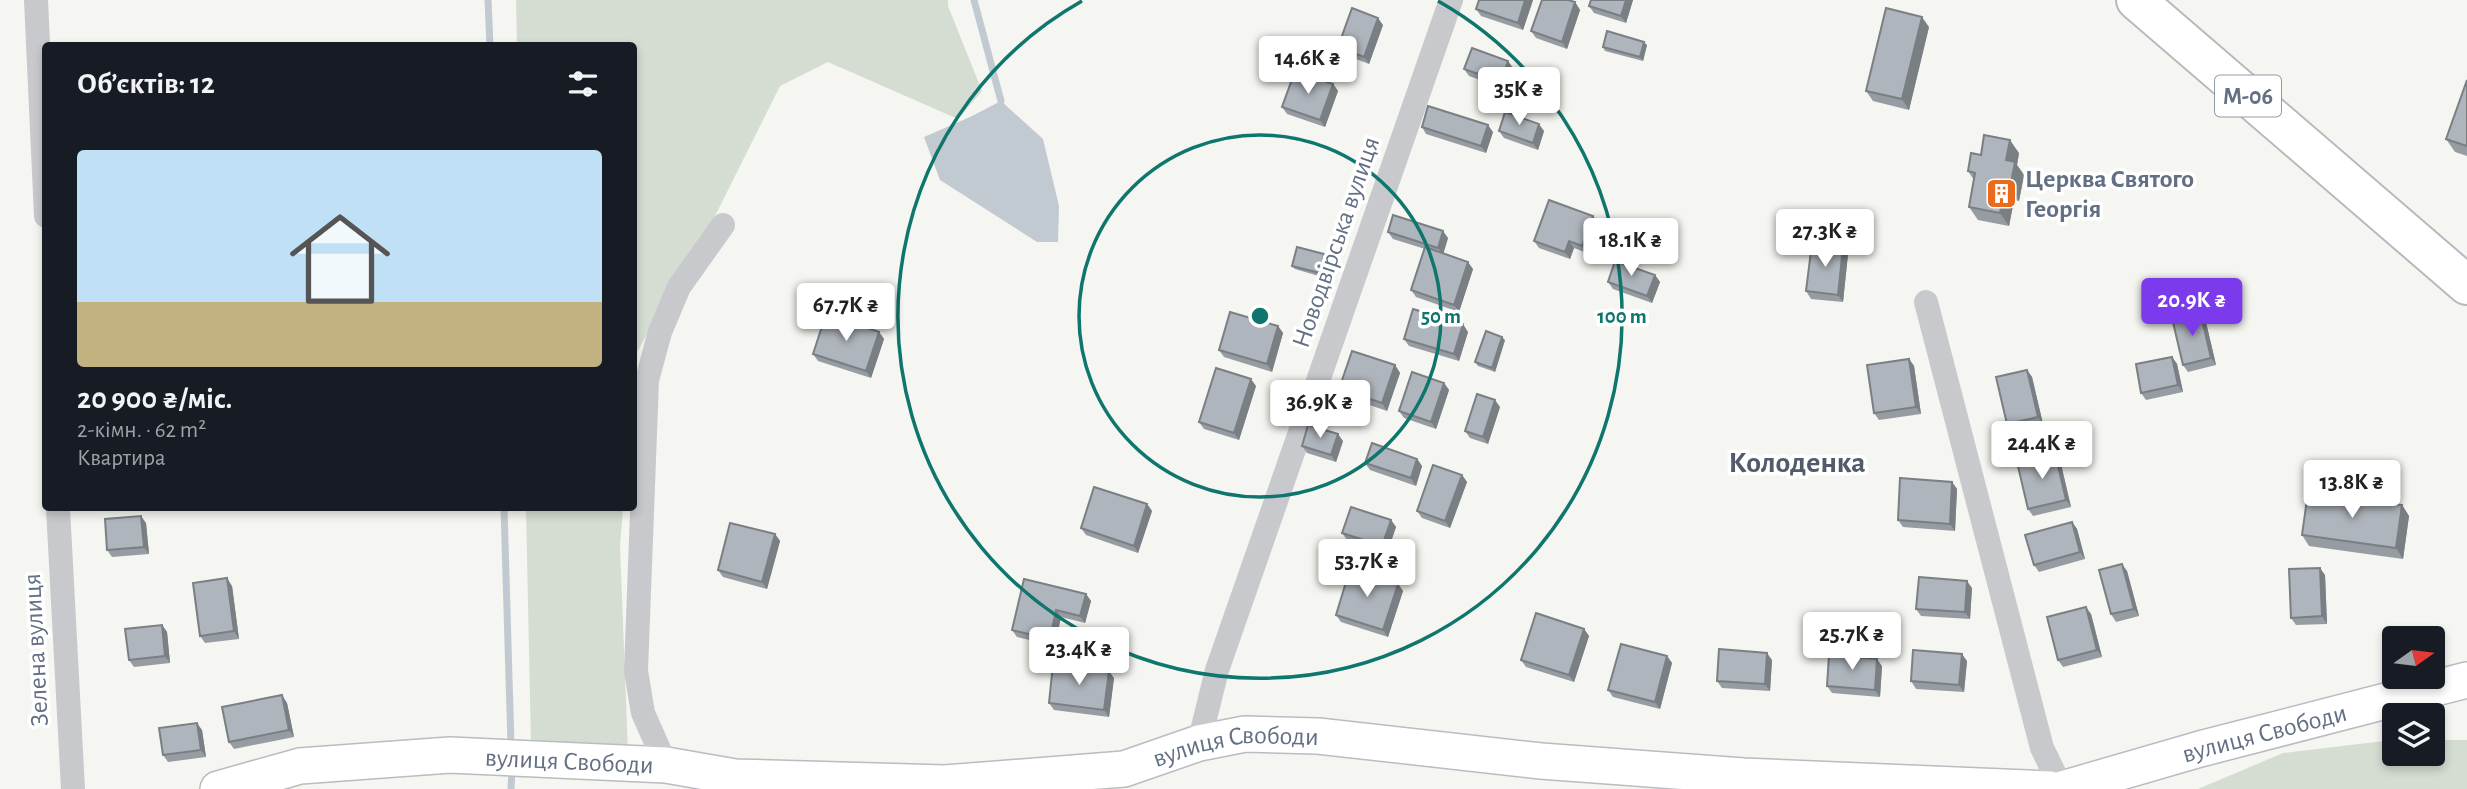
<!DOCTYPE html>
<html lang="uk">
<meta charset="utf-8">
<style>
body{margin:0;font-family:"Alegreya Sans",sans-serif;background:#242831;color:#f1f3f6;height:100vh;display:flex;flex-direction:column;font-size:26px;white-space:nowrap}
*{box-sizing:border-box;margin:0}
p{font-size:23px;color:#9ea1a6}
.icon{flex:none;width:38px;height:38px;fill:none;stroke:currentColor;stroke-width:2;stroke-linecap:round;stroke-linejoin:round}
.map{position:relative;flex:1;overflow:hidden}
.drawer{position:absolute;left:42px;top:42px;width:595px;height:469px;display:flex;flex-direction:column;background:#171b24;border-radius:7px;box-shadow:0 4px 10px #0003}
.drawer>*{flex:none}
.needle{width:46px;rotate:76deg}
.controls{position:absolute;left:2382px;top:626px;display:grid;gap:14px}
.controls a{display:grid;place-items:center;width:63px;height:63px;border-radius:7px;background:#171b24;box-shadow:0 4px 10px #0003;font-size:35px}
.price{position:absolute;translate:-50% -60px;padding:0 16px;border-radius:7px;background:#fff;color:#222;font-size:23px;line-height:46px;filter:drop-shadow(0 2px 4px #0008)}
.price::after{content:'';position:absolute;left:50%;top:42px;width:21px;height:16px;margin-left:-10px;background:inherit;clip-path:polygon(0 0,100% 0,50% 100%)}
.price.selected{background:#7c3aed;color:#fff}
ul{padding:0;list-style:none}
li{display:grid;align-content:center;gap:14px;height:371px;padding:0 35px}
li span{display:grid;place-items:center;height:217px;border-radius:7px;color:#555}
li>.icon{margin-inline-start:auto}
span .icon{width:126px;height:126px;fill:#fffc;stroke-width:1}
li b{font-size:30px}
h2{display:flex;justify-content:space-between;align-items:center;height:84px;padding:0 35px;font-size:30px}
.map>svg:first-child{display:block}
.green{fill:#d5ddd2}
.water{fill:#c2cad1}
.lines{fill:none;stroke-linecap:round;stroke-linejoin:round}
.stream{stroke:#c2cad1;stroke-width:7}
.secondary-casing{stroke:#b9bcc1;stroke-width:38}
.trunk-casing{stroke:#b7b9bd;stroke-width:42}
.minor{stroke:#c7c9cd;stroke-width:24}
.secondary{stroke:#fff;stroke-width:35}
.trunk{stroke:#fff;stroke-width:38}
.wall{fill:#969ca2}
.shaded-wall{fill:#7a7f84}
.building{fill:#afb5bc;stroke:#7a7f84;stroke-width:2}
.ring{fill:none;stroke:#0f766e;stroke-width:3.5}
.labels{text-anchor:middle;stroke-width:7;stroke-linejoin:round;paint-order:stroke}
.shield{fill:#fff;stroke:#929ba9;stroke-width:2}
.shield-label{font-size:24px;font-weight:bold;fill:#637084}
.poi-label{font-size:26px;font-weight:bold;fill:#637084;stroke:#fff;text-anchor:start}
.street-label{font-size:26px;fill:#637084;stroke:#fff}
.quarter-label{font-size:30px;font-weight:bold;fill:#515b69;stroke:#fff}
.centre{fill:#0f766e;stroke:#fff;stroke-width:3.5}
.ring-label{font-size:21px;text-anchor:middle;font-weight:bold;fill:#0f766e;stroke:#fff;stroke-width:7;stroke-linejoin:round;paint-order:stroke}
</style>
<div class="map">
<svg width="2467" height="789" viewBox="0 0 2467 789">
<rect width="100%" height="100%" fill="#f5f5f1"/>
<path class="green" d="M516,0H948V6L982,91L958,119L828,62L780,86L717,212L637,352L634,390V46L517,45Z
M526,508H623L620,546L628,753L531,744Z
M2392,740H2394V754H2432L2433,740H2467V789H2198L2283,753Z"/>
<path class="water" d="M1001,101L1043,139L1059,206L1058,242H1037L940,180L924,137L970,117Z"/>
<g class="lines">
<path class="stream" d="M488,0L490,46
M974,0L1001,101
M504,508L511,745
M511,789L512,771"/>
<defs>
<g id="secondary">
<path id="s1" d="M218,789L300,766L450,755L666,765L735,777L945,783L1124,769L1199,743L1245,734L1318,736L1541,761L1743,776L2050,789"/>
<path id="s2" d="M2062,789L2200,749L2467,680"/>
</g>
<path id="trunk" d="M2136,0L2467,285"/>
</defs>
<use href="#secondary" class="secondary-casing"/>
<use href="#trunk" class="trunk-casing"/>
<path class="minor" d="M36,0L46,216
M1926,302L2042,748L2062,789
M58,508L73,789
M1199,743L1217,670L1451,0
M666,765L643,713L636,671L647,380L660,332L679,287L723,225"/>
<use href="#secondary" class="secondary"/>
<use href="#trunk" class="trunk"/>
</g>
<path class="wall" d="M1479,0H1533L1523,30L1481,16L1476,9Z
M1591,0H1633L1626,23L1594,13L1589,6Z
M1575,2L1580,10L1567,49L1536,38L1531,31Z
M1383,25L1369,64L1343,54L1338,47Z
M1929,27L1909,110L1873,101L1866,91Z
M1647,45L1643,61L1605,51L1603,47Z
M1513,68L1506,89L1469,76L1464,69Z
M2467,80V156L2455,152L2446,139Z
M1333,84L1338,91L1325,127L1287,114L1282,107Z
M1422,127L1493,132L1486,153L1426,134Z
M1499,131H1544L1538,150L1504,138Z
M2019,153L2017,165L2024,175L2019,201L2014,200L2009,226L1978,220L1969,207L1974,180L1968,171L1981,155Z
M1593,216L1598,223L1587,253L1574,248L1570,259L1539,248L1534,241Z
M1388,232L1448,238L1443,253L1473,269L1459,312L1416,297L1411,290L1425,249L1393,239Z
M1848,254L1843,302L1811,299L1806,291Z
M1327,258L1322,277L1295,269L1292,266Z
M1655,275L1660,282L1652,303L1613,289L1608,282Z
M2205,318L2216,365L2188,372L2183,365Z
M1278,326L1283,333L1272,372L1224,357L1219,350Z
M879,332L884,339L871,378L818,361L813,354Z
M1468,332L1459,361L1409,346L1404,339Z
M1505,340L1495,372L1478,366L1475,362Z
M2172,357L2177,364L2183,392L2146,400L2141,393Z
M1909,359L1914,366L1921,414L1879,420L1874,413Z
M1395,365L1400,373L1387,411L1344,396L1339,389Z
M2027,370L2032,377L2043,424L2012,431L2007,424Z
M1444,383L1449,390L1436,429L1404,418L1399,411Z
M1256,386L1239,440L1204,429L1199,422Z
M1500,407L1488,444L1470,438L1465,431Z
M1343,441L1336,462L1307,453L1302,446Z
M2055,453L2060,460L2071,507L2033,516L2028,509Z
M1417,459L1422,466L1416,486L1370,470L1365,463Z
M1462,475L1467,482L1450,528L1422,518L1417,511Z
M1952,482L1957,489L1955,531L1903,527L1898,520Z
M1147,504L1152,511L1138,553L1086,535L1081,528Z
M2402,505L2409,516L2403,559L2309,546L2302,535Z
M1391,520L1396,527L1387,553L1347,540L1342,533Z
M2072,522L2077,529L2085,559L2039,572L2034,565Z
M146,523L149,554L112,557L107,550Z
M775,534L780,541L767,589L723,577L718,570Z
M2127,571L2139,616L2116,622L2111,614Z
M2325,575L2327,624L2296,625L2291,618Z
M1398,584L1403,591L1388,637L1341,622L1336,615Z
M232,586L239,639L205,643L200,636Z
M1972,588L1970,619L1921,616L1916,609Z
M1086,594L1091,601L1085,623L1061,617L1055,646L1017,637L1012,630Z
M2091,614L2102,657L2063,667L2058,660Z
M162,625L167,632L170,663L134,667L129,660Z
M1584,629L1589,636L1574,682L1526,667L1521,660Z
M1667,656L1672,663L1660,709L1613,697L1608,690Z
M1772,660L1770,691L1722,688L1717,681Z
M1967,661L1964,692L1916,689L1911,681Z
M1882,666L1880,697L1832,693L1827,686Z
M1114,678L1109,717L1054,710L1049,703Z
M287,703L294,737L234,749L229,742Z
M202,730L206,757L168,762L163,755Z"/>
<path class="shaded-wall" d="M1525,0H1533L1523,30L1518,23Z
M1626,0H1633L1626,23L1621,16Z
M1575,2L1580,10L1567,49L1562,42Z
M1922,17L1929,27L1909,110L1902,99Z
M1378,18L1383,25L1369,64L1364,57Z
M1644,42L1647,45L1643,61L1640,57Z
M1508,61L1513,68L1506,89L1501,82Z
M1333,84L1338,91L1325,127L1320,120Z
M1539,124L1544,131L1538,150L1533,143Z
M1488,125L1493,132L1486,153L1481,146Z
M2010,140L2019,153L2017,165L2024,175L2019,201L2010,188L2006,160Z
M2005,187L2014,200L2009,226L2000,213Z
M1593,216L1598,223L1587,253L1582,246Z
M1443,231L1448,238L1443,255L1438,248Z
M1569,241L1574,248L1570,259L1565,252Z
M1843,247L1848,254L1843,302L1838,295Z
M1324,254L1327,258L1322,277L1320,273Z
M1468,262L1473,269L1459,312L1454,305Z
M1655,275L1660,282L1652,303L1647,296Z
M2200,311L2205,318L2216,365L2211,358Z
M1463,324L1468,332L1459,361L1454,354Z
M1278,326L1283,333L1272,372L1267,364Z
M879,332L884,339L871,378L866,371Z
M1502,337L1505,340L1495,372L1492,368Z
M2172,357L2177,364L2183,392L2178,385Z
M1909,359L1914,366L1921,414L1916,407Z
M1395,365L1400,373L1387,411L1382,403Z
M2027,370L2032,377L2043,424L2038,417Z
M1251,379L1256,386L1239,440L1234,433Z
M1444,383L1449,390L1436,429L1431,422Z
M1495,400L1500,407L1488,444L1483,437Z
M1338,434L1343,441L1336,462L1331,455Z
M2055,453L2060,460L2071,507L2066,500Z
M1417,459L1422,466L1416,486L1411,478Z
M1462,475L1467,482L1450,528L1445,521Z
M1952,482L1957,489L1955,531L1950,524Z
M1147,504L1152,511L1138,553L1134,546Z
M2402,505L2409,516L2403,559L2396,548Z
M141,516L146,523L149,554L144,547Z
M1391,520L1396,527L1387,553L1382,546Z
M2072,522L2077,529L2085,559L2080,552Z
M775,534L780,541L767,589L762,582Z
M2122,564L2127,571L2139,616L2134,609Z
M2320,568L2325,575L2327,624L2322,616Z
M227,578L232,586L239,639L234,631Z
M1967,581L1972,588L1970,619L1965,612Z
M1398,584L1403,591L1388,637L1383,630Z
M1086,594L1091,601L1085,623L1080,616Z
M2086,607L2091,614L2102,657L2097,650Z
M1056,610L1061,617L1055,646L1050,639Z
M162,625L167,632L170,663L165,656Z
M1584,629L1589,636L1574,682L1569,675Z
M1767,653L1772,660L1770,691L1765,684Z
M1962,654L1967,661L1964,692L1959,685Z
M1667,656L1672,663L1660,709L1655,702Z
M1877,659L1882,666L1880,697L1875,690Z
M1109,671L1114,678L1109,717L1104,710Z
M282,695L287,703L294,737L289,730Z
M197,723L202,730L206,757L201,750Z"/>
<path class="building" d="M1479,0H1525L1518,23L1476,9Z
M1542,0H1568L1575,2L1562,42L1531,31Z
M1591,0H1626L1621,16L1589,6Z
M1352,8L1378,18L1364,57L1338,47Z
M1886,8L1922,17L1902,99L1866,91Z
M1607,31L1644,42L1640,57L1603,47Z
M1472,48L1508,61L1501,82L1464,69Z
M1295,71L1333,84L1320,120L1282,107Z
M2467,80V146L2446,139Z
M1428,106L1488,125L1481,146L1422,127Z
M1505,112L1539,124L1533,143L1499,131Z
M1984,135L2010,140L2006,160L2015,162L2010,188L2005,187L2000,213L1969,207L1975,173L1968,171L1971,153L1981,155Z
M1549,200L1593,216L1582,246L1569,241L1565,252L1534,241Z
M1393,215L1443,231L1438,248L1388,232Z
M1812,243L1843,247L1838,295L1806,291Z
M1297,247L1324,254L1320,273L1292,266Z
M1425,247L1468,262L1454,305L1411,290Z
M1615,261L1655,275L1647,296L1608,282Z
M1413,309L1463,324L1454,354L1404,339Z
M2200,311L2211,358L2183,365L2172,318Z
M1230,312L1278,326L1267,364L1219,350Z
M826,314L879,332L866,371L813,354Z
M1486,331L1502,337L1492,368L1475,362Z
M1352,351L1395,365L1382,403L1339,389Z
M2172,357L2178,385L2141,393L2136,364Z
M1909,359L1916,407L1874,413L1867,365Z
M1216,368L1251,379L1234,433L1199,422Z
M2027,370L2038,417L2007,424L1996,377Z
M1412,372L1444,383L1431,422L1399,411Z
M1477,394L1495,400L1483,437L1465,431Z
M1308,425L1338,434L1331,455L1302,446Z
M1372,443L1417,459L1411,478L1365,463Z
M2055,453L2066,500L2028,509L2017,462Z
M1433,465L1462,475L1445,521L1417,511Z
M1900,478L1952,482L1950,524L1898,520Z
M1094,487L1147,504L1134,546L1081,528Z
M2308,492L2402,505L2396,548L2302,535Z
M1351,507L1391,520L1382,546L1342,533Z
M141,516L144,547L107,550L105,519Z
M2072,522L2080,552L2034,565L2025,535Z
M730,523L775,534L762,582L718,570Z
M2122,564L2134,609L2111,614L2099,570Z
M2320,568L2322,616L2291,618L2289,569Z
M1350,569L1398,584L1383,630L1336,615Z
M1919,577L1967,581L1965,612L1916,609Z
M227,578L234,631L200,636L193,583Z
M1024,579L1086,594L1080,616L1056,610L1050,639L1012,630Z
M2086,607L2097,650L2058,660L2047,617Z
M1536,613L1584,629L1569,675L1521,660Z
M162,625L165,656L129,660L125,629Z
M1621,644L1667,656L1655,702L1608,690Z
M1719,649L1767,653L1765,684L1717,681Z
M1913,650L1962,654L1959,685L1911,681Z
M1829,655L1877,659L1875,690L1827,686Z
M1053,664L1109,671L1104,710L1049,703Z
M282,695L289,730L229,742L222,707Z
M197,723L201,750L163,755L159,728Z"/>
<g class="ring">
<circle cx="1260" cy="316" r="181"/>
<path d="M1438 1A362 362 0 1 1 1082 1"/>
</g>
<defs>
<symbol id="building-square" viewBox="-11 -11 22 22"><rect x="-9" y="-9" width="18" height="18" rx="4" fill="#ea6b1c" stroke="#fff"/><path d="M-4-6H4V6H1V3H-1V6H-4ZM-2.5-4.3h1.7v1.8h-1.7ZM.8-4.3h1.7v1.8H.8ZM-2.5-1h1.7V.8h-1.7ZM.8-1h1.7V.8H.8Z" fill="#fff"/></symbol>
</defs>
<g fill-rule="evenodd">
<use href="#building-square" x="1984" y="176" width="35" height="35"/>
</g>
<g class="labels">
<rect class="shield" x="2215" y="75.5" width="66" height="41" rx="5"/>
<g class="shield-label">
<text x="2248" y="104">М-06</text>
</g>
<g class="poi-label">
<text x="2025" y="187">Церква Святого<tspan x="2025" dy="30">Георгія</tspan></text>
</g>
<g class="street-label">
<text transform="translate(1335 242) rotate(-71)" y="9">Новодвірська вулиця</text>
<text transform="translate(35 650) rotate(-93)" y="9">Зелена вулиця</text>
<text dy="9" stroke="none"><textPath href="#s2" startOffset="210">вулиця Свободи</textPath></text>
<text dy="9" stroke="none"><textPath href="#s1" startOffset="1027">вулиця Свободи</textPath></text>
<text dy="9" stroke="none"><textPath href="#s1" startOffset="355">вулиця Свободи</textPath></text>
</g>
<g class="quarter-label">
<text x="1797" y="472">Колоденка</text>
</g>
</g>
<circle cx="1260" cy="316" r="10" class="centre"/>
<g class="ring-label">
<text x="1441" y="323">50 m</text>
<text x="1622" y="323">100 m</text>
</g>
</svg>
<div class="controls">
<a><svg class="needle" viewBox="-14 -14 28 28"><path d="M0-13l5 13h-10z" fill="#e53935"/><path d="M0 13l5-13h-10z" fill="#9ea1a6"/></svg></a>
<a><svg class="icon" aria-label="layers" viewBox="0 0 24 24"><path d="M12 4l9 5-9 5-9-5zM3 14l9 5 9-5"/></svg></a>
</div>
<b class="price" style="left:1308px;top:96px">14.6K ₴</b>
<b class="price" style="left:1519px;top:127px">35K ₴</b>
<b class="price" style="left:1825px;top:269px">27.3K ₴</b>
<b class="price" style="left:1631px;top:278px">18.1K ₴</b>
<b class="price selected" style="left:2192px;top:338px">20.9K ₴</b>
<b class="price" style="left:846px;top:343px">67.7K ₴</b>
<b class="price" style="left:1320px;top:440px">36.9K ₴</b>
<b class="price" style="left:2042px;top:481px">24.4K ₴</b>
<b class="price" style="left:2352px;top:520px">13.8K ₴</b>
<b class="price" style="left:1367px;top:599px">53.7K ₴</b>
<b class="price" style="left:1852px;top:672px">25.7K ₴</b>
<b class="price" style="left:1079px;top:687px">23.4K ₴</b>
<section class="drawer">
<h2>Об’єктів: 12<svg class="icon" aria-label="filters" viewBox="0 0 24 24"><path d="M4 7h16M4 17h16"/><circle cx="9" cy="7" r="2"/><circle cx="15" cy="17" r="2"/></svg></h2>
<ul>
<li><span style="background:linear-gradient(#bfe0f5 70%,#c2b280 0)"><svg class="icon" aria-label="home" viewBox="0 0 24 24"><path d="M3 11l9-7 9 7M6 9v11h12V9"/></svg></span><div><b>20 900 ₴/міс.</b><p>2-кімн. · 62 m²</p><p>Квартира</p></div></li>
</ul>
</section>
</div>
